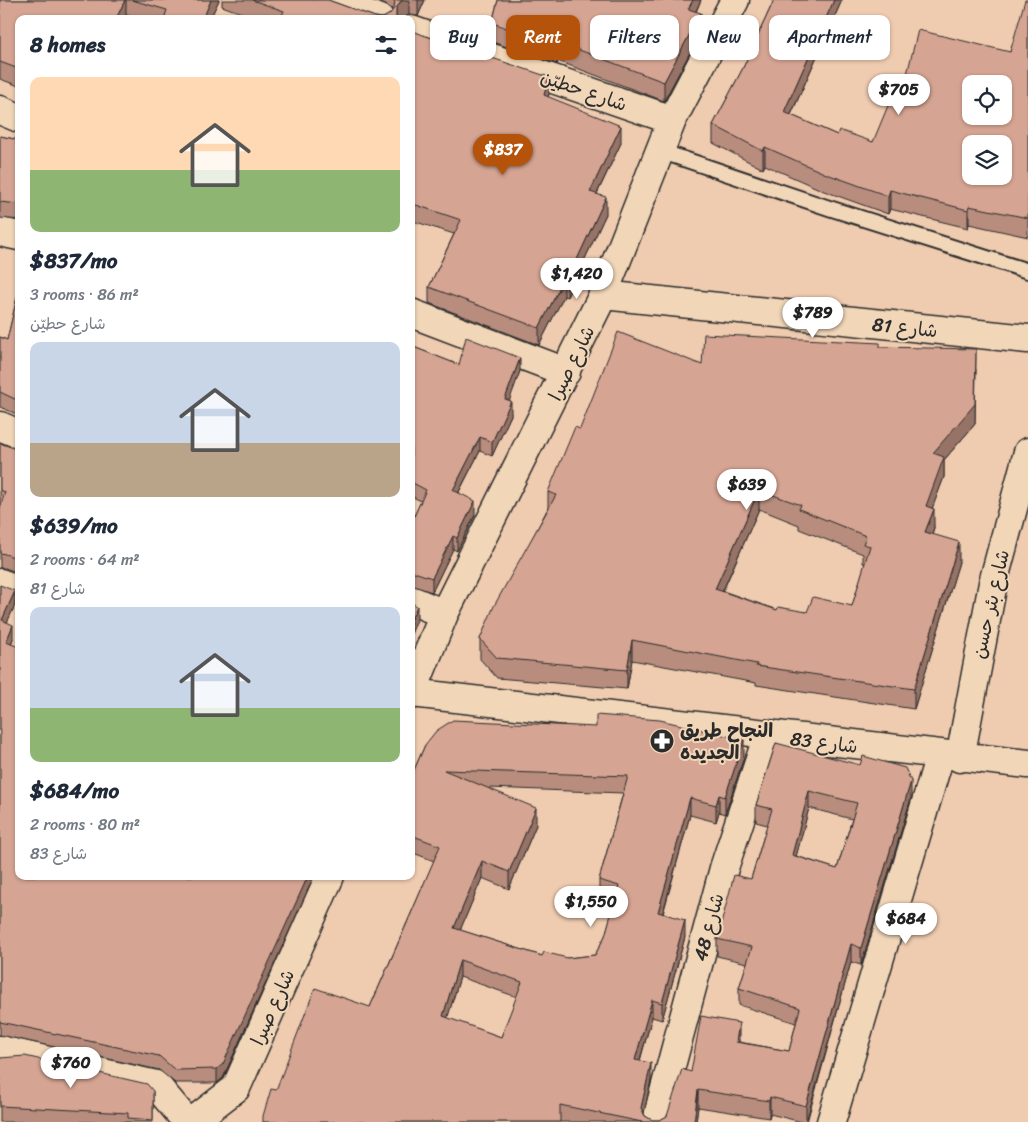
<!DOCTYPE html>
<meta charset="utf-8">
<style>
body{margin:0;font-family:Sriracha,"Playpen Sans Arabic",sans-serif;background:#f2f2f3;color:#1f2937;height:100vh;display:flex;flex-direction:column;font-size:19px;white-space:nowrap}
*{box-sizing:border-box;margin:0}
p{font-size:16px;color:#747a83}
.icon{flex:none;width:28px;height:28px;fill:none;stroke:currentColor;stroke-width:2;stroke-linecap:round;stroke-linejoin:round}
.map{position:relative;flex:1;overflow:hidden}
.sheet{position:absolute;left:15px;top:15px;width:400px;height:865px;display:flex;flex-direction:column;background:#fff;border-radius:10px;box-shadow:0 1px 4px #0004}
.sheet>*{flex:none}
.top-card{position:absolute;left:430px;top:15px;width:475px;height:45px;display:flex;gap:10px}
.controls{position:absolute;left:962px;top:75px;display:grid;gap:10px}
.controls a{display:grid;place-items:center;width:50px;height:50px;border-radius:10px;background:#fff;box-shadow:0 1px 4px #0004;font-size:25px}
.price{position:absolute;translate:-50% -42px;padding:0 11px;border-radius:18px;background:#fff;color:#222;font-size:16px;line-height:32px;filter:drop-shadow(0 1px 2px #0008)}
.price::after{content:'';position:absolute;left:50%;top:30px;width:15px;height:11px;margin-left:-8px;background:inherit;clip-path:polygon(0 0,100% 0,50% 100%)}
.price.active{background:#b45309;color:#fff}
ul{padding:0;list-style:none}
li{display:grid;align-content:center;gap:10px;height:265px;padding:0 15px}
li span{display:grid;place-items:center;height:155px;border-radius:10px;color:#555}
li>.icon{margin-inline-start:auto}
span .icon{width:90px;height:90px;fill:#fffc;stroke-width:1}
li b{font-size:21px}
h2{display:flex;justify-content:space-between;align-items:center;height:60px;padding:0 15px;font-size:21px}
.chip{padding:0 18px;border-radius:10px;background:#fff;box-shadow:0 1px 4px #0004;font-size:18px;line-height:45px}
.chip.active{background:#b45309;color:#fff}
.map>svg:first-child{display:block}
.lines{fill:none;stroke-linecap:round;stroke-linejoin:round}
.service-casing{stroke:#2b2b2b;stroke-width:18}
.minor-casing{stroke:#2b2b2b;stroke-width:31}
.service{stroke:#f1d6b8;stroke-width:14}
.minor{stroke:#f1d6b8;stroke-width:28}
.wall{fill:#b88d7e;stroke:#2b2b2b;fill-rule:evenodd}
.shaded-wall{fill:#967366;stroke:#2b2b2b}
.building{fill:#d6a492;stroke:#2b2b2b;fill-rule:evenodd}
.labels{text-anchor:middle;stroke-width:4;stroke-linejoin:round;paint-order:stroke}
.street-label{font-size:19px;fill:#2b2b2b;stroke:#f1d6b8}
.poi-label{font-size:19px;font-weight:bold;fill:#2b2b2b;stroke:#f1d6b8;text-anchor:start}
</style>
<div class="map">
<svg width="1028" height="1122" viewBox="0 0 1028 1122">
<rect width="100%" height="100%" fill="#efcbb0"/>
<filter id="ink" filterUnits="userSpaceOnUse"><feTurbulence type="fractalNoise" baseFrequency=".02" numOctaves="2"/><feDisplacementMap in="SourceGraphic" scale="10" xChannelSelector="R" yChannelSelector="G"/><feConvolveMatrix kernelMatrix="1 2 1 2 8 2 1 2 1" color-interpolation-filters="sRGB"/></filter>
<g filter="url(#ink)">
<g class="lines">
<defs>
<path id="service" d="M660,151L829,208L1028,271"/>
<path id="minor" d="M328,0L380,19
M411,30L672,120
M0,110L19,118
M0,232L19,236
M603,295L1028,339
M411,313L566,372
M0,426L19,434
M0,583L19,590
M411,600L444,614
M412,693L1028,764
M411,695L444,614L603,295L672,120L735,0
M960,758L993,583L1028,452
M0,1050L156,1085L187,1122
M192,1122L236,1088L330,876
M656,1122L724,868L768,735
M831,1122L940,755"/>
</defs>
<use href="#service" class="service-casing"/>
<use href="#minor" class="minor-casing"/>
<use href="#service" class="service"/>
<use href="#minor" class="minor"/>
</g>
<path class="wall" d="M0,0H219L210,19H139L126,15L19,19V86L0,79Z
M222,0H328L375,17L383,18L390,14L393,11L392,9L386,5L372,0H425L418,16L409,15L400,19H258L222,6Z
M498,0H701L696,12L701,32L664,101L558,61L557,64L492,42V23Z
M774,0H842L791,115L837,135L873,142L902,94L1010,52L1028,0V237L969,224L968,228L890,209L888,214L824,191L765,165L763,169L713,143V125L743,68Z
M411,30L549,94L548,97L621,143L597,194L606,214L567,297L564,296L539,345L429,303V287L454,234L413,221L411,226Z
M0,136L19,140V220L0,218Z
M19,289V415L0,407V337L7,340Z
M411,346L459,365L520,371L509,400L511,415L492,456L480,451L459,492L475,515L457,551L453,549L432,592L411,585V523L421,501L411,496Z
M880,347L976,369L975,424L944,460V477L932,508L934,528L932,534L959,562L914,709L756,685V683L632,660L627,689L497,678L480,659V639L548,508V492L580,429L702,365ZM759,509L799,525V529L863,554V563L865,564L852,606L807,612L777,610L723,591Z
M0,443L19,450V573L5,568H0V508L1,505L0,504Z
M0,585L15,605L7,622L13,639L11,644L19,876H314L223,1078L217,1083H175L159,1070L0,1035Z
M776,743L911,798L861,965L851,962L807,1122H802L770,1114L769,1118L698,1107L696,1122H263L276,1090L370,1007L434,861L411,852V777L425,745L744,757L725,814L719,812L716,822L690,815L663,914L685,937L662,1020L652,1017L640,1061L651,1080L644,1113L645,1116L652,1120H660L667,1116L691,1072L739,1040V1042L789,1051L796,1023L739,1005V988L747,963L717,956V939L751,879L767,825L756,822V805ZM489,788L623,793L599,880V897L615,902L605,936L595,955L567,958L542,956L460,930L482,878L509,889L536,825ZM809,808L852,819L837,869L796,856ZM460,977L517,997L501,1037L447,1018Z
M0,1058L153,1091V1122H0Z"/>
<path class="shaded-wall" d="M125,0H126V15L124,19H116Z
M211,0H219L210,19H203Z
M404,0H409V15L400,19H396V9L400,2Z
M418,0H425L418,16Z
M693,0H701L688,28V9Z
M834,0H842L784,130V112Z
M701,13V32L664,101V82Z
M558,42V61L557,64V45Z
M549,77V94L544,112V95Z
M621,126V143L590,208V192Z
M765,147V165L763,169V151Z
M890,190V209L888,214V196Z
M606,197V214L567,297V281Z
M413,204V221L411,226V209Z
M969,206V224L968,228V210Z
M564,279V296L539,345V328Z
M976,349L975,424L944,460V477L926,525V506L933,453Z
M520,358V371L505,413V399Z
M511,401V415L492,456V442Z
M480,437V451L453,503V490Z
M759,490V509L715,608V589Z
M475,501V515L457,551V538Z
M934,509V528L925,552V532Z
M453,536V549L432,592V578Z
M959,542V562L914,709V689Z
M15,591V605L2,634V620Z
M417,606V620L411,634V620Z
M13,625V639L6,656V642Z
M632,640V660L627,689V670Z
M744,740V757L725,814V797Z
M911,781V798L861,965V948Z
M809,791V808L792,872V855Z
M719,795V812L716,822V805Z
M690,798V815L658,930V912Z
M536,808V825L509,889V872Z
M482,861V878L454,945V928Z
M308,876H314L223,1078L217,1083V1069Z
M685,920V937L662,1020V1003Z
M851,944V962L806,1122V1106Z
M460,960V977L443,1033V1016Z
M652,1000V1017L635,1077V1060Z
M739,1023V1040L736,1059V1042Z
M651,1063V1080L642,1122L641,1108Z
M698,1090V1107L696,1122H694Z
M770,1097V1114L769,1118V1101Z"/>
<path class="building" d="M0,0H125L116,19H19V69L0,62Z
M132,0H211L203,19H164L167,10Z
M252,0H328L375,17L383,18L390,14L394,8L395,0H404L400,2L396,9V17L397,19H280L284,11Z
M498,0H693L688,9L701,13L664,82L558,42L557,45L492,23Z
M774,0H834L784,112L837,135L839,130L873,142L894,91L902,94L918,30L1010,52L1025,0H1028V218L969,206L968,210L890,190L888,196L824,173L765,147L763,151L713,125L743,68ZM971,84H1004V116H971ZM971,144H1004V176H971Z
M411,30L423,35L549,77L544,95L621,126L590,192L606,197L567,281L564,279L539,328L429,287L461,220L413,204L411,209Z
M0,136L19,140V204L0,202Z
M19,289V401L0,392V337L7,340Z
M618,332L702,365L704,334L880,343V347L976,349L975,404L933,453L944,457L926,506L934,509L925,532L959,542L914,689L756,666L757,664L632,640L627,670L497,658L480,639L494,606L556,495L548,492L575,427L580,429ZM759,490L801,505L799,509L866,536L863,544L870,546L852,606L813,597L807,612L778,607L777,610L715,589Z
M466,337L520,358L505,399L511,401L492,442L480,437L453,490L475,501L457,538L453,536L432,578L411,571V523L426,490L411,482V346L459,365Z
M0,443L19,450V559L5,554L0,553V508L5,492L0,490Z
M0,585L15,591L2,620L13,625L6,642L19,647V876H308L223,1064L217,1069L175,1070L159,1056L0,1022Z
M411,603L417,606L411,620Z
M596,715L660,720L744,740L725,797L719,795L716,805L690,798L658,912L685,920L662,1003L652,1000L635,1060L651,1063L641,1108L645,1116L652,1120H660L667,1116L682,1069L691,1072L701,1016L739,1023L736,1042L789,1051L800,1008L739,988L752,947L717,939L734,875L751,879L772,809L756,805L776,743L860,765L863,756L905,768L911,781L861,948L851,944L806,1106L770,1097L769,1101L698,1090L694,1122H642L560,1105V1122H263V1116L271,1089L276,1090L315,988L370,1007L407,923L440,846L411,835V777L425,745L436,731L453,720L596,727ZM444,770L628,776L599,880L619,886L605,936L595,955L567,958L544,952L542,956L454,928L482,861L509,872L536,808ZM809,791L857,803L837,869L792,855ZM460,960L522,982L501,1037L443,1016Z
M25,1056L147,1084L153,1091V1120L128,1118V1113L0,1106V1058Z"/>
</g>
<defs>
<symbol id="pharmacy-disc" viewBox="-11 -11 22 22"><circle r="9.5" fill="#2b2b2b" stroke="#f1d6b8"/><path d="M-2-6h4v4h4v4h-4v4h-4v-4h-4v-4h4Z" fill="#fff"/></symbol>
</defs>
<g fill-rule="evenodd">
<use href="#pharmacy-disc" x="648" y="727" width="28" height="28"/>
</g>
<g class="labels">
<g class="street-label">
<text transform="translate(584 90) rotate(19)" y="7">شارع حطيّن</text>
<text transform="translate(905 327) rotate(6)" y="7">شارع 81</text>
<text transform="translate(571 363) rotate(-64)" y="7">شارع صبرا</text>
<text transform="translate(990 604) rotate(-77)" y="7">شارع بئر حسن</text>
<text transform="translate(824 742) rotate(7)" y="7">شارع 83</text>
<text transform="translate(708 927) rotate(-75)" y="7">شارع 48</text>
<text transform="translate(272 1007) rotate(-66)" y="7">شارع صبرا</text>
</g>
<g class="poi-label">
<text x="680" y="737">النجاح طريق<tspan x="680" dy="22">الجديده</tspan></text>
</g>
</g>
</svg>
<div class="controls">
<a><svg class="icon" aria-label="locate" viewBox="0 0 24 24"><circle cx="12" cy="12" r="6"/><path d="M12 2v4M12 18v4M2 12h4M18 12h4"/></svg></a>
<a><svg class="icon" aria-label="layers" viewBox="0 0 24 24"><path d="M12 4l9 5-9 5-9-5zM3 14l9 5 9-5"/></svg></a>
</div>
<b class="price" style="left:899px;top:116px">$705</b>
<b class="price active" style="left:503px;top:176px">$837</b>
<b class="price" style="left:577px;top:300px">$1,420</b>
<b class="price" style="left:813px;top:339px">$789</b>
<b class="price" style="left:747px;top:511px">$639</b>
<b class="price" style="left:591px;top:928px">$1,550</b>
<b class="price" style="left:906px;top:945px">$684</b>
<b class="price" style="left:71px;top:1089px">$760</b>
<div class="top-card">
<a class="chip">Buy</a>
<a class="chip active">Rent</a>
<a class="chip">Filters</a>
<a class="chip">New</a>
<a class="chip">Apartment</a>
</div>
<section class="sheet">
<h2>8 homes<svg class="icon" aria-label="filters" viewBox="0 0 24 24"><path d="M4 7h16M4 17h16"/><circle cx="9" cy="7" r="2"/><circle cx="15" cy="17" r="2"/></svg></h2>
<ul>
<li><span style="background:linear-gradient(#ffd9b3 60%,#8fb573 0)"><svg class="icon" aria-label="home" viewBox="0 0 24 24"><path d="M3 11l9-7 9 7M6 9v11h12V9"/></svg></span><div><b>$837/mo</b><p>3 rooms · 86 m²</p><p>شارع حطيّن</p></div></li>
<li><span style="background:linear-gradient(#c9d6e8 65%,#b9a48a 0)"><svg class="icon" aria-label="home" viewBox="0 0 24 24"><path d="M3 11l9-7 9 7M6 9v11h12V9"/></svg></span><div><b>$639/mo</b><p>2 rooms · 64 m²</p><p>شارع 81</p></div></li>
<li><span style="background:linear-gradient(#c9d6e8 65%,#8fb573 0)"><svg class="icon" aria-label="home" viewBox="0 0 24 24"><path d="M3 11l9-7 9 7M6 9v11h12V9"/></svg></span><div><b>$684/mo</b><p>2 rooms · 80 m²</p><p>شارع 83</p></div></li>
</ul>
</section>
</div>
